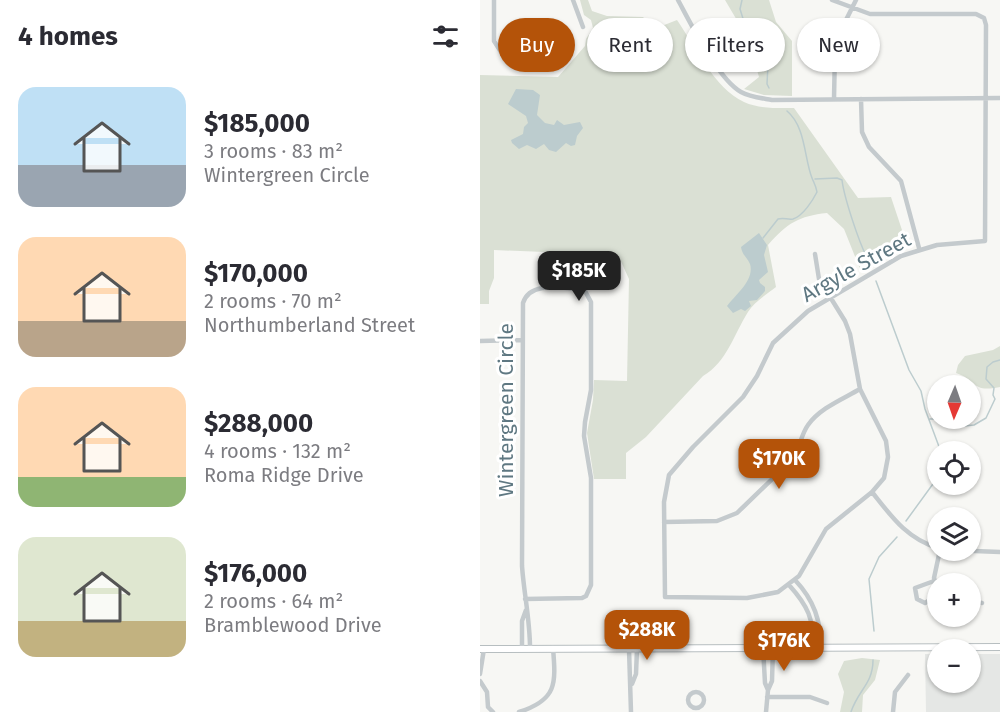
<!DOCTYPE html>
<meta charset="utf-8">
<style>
body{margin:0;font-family:"Fira Sans",sans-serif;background:#f7f7f7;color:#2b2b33;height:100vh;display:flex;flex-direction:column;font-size:22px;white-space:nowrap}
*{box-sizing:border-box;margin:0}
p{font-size:20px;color:#7c7c81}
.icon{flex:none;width:33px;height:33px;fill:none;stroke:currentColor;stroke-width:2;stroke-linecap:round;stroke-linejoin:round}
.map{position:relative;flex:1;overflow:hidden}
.drawer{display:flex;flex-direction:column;background:#fff;width:480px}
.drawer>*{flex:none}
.guide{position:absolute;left:18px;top:18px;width:411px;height:54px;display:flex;gap:12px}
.needle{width:39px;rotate:182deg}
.buttons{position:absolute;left:447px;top:375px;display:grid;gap:12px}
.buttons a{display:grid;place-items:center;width:54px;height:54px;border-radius:50%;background:#fff;box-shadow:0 2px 4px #0004;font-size:30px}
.price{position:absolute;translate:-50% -51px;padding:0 14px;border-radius:12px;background:#b45309;color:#fff;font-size:20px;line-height:39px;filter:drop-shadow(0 2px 3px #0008)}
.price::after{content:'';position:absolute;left:50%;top:36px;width:18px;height:14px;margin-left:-9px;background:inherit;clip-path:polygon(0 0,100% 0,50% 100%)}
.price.on{background:#222;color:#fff}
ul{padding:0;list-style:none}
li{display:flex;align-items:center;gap:18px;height:150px;padding:0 18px}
li span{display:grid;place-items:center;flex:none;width:168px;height:120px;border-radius:18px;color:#555}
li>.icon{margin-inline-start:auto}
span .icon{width:72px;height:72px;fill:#fffc;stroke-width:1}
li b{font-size:26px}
h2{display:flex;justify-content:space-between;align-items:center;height:72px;padding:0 18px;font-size:26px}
.chip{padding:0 21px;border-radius:27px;background:#fff;box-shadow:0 2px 4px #0004;font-size:21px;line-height:54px}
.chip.on{background:#b45309;color:#fff}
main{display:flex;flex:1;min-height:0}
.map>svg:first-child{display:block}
.built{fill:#e5e7e5}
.green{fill:#dae0d4}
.water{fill:#bcccce}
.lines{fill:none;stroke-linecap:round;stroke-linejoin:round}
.stream{stroke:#bcccce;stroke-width:1.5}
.major-casing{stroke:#b7bec0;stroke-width:8}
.minor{stroke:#c4cacd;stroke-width:4.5}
.major{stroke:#fff;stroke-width:6}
.labels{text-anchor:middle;stroke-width:6;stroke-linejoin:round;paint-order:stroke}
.street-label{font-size:21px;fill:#5f7882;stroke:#fff}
</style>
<main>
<section class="drawer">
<h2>4 homes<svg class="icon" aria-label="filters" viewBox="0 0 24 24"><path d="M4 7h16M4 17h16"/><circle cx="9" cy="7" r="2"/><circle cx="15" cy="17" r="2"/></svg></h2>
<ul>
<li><span style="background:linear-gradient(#bfe0f5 65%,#9aa5b1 0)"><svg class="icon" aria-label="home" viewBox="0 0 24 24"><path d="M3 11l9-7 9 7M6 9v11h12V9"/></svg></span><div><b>$185,000</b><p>3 rooms · 83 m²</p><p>Wintergreen Circle</p></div></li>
<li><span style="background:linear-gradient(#ffd9b3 70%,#b9a48a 0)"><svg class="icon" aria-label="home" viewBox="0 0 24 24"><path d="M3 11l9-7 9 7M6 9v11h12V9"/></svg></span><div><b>$170,000</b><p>2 rooms · 70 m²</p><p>Northumberland Street</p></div></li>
<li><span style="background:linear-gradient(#ffd9b3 75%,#8fb573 0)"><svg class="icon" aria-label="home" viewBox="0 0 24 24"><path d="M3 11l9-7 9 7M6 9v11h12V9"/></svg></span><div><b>$288,000</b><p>4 rooms · 132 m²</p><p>Roma Ridge Drive</p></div></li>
<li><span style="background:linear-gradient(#dfe7d0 70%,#c2b280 0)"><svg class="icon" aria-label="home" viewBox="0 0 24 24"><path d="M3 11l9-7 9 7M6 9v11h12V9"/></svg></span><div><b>$176,000</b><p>2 rooms · 64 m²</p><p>Bramblewood Drive</p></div></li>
</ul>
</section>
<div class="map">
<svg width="520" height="712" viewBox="0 0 520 712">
<rect width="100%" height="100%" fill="#f7f7f4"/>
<path class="built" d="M445,654H457L458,682H490L491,654H520V712H446Z"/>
<path class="green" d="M100,0H108L112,11L127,16L163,17L174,29L197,20C215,46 234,88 264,102C279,109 298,108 314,108L378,198L411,197L427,245L380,269L364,229L347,213C319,216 307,223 288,245L296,287C287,294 274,302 268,312C254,334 247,362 223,376L166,437L146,453V479H114L107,433L113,400L114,380L147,381L149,279L138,255L14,250V278L9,291V304H0V75L78,77L105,46L106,39L113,28L111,20L104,15Z
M245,0H289L296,22L312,41V96L284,95L264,89L279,77L268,39Z
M520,346V387C491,393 499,381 476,373L478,365L485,356L513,350Z
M382,658L400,660L395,680L383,695L382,712H360L364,692L358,674L364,661Z"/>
<path class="water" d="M36,89L53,90L60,95L57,115L65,123L74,125L77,120L84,125L100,122L103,128L97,136L95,145L91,146L86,143L76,152L69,150L64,144L56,149L47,145L39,149L32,143L31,140L43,134L44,127L48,123L46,116L28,104Z
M279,233L287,245L284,255L288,272L279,280L280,283L285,287V291L277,300L269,301L271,306L265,311L261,309L253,313L247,306C255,295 275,280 270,264C267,257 262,255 261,247Z"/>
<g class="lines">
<path class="stream" d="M262,0L260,9L265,25L280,34L278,45L286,54V62L288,64L287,84L289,88
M335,179L357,178L362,180C364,197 380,247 390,263
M283,238L298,219C304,217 307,220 313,219C323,216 333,200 337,192C336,186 334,183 332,178C324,158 326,127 307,111
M396,281L429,370L441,391L445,409L461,452
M450,419H462L484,426L494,425L506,418L515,399L513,395L514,388L506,379L507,367L513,362L520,360
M426,521L458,477
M394,631L389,579L399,557L417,537
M371,712C378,690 393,684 393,660"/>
<defs>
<path id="major" d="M0,649L520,647"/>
</defs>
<use href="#major" class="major-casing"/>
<path class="minor" d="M14,0V41L23,55
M93,0L103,27
M198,0C211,24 238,79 261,92C270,97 281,98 292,100L520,98
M354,99L355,50L357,38L376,0
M381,99L382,132L389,147L421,181L439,248
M335,254L339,279L365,321L370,334L380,389L406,441L408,457L404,478L392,492L346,529L319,576L298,592L267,598L185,597L184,502L189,475L213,447L263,397L277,376L293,343L328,311L421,256L457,245L505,241L506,25L504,18L496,14H390L352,0
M0,341L42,340
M392,492C411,516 427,539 458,548
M184,522L237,521L257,513L312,460C320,450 320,436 328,425C340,408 363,399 380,389
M469,550L520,552
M315,580C334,600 341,621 341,648
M454,581L435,588L437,599L445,603L458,595
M309,585C328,606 334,619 333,648
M458,590L454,578L460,550
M45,599L102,598L106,596L111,585V478L104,436L105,422L111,390V302L105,291L100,289C81,288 50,281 43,303L42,566C44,594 50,620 50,648
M490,601L502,603
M283,647L285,683L288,690
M42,649V621L46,610
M149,649L151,712
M0,674L4,649
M0,681L7,692L8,707L13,712
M152,684L156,674L157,649
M208 700a8 8 0 1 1 16 0a8 8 0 1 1-16 0Z
M287,697H330L347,703
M39,712C77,700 76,684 73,648
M286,712L288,690L292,681L293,647
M413,712L415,692L428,675"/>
<use href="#major" class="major"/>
</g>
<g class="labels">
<g class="street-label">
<text transform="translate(376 267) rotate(-29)" y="7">Argyle Street</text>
<text transform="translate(26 410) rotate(-90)" y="7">Wintergreen Circle</text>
</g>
</g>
</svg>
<div class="buttons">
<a><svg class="needle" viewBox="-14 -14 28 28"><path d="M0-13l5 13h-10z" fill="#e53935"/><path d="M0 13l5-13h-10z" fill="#7c7c81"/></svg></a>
<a><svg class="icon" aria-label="locate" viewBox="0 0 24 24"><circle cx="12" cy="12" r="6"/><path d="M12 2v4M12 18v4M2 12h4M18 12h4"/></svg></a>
<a><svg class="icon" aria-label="layers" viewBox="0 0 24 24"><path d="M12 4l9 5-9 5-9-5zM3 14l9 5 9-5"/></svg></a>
<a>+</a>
<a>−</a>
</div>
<b class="price on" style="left:99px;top:302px">$185K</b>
<b class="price" style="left:299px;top:490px">$170K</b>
<b class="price" style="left:167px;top:661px">$288K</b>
<b class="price" style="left:304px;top:672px">$176K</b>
<div class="guide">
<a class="chip on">Buy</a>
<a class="chip">Rent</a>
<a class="chip">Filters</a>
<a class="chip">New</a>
</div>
</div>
</main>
